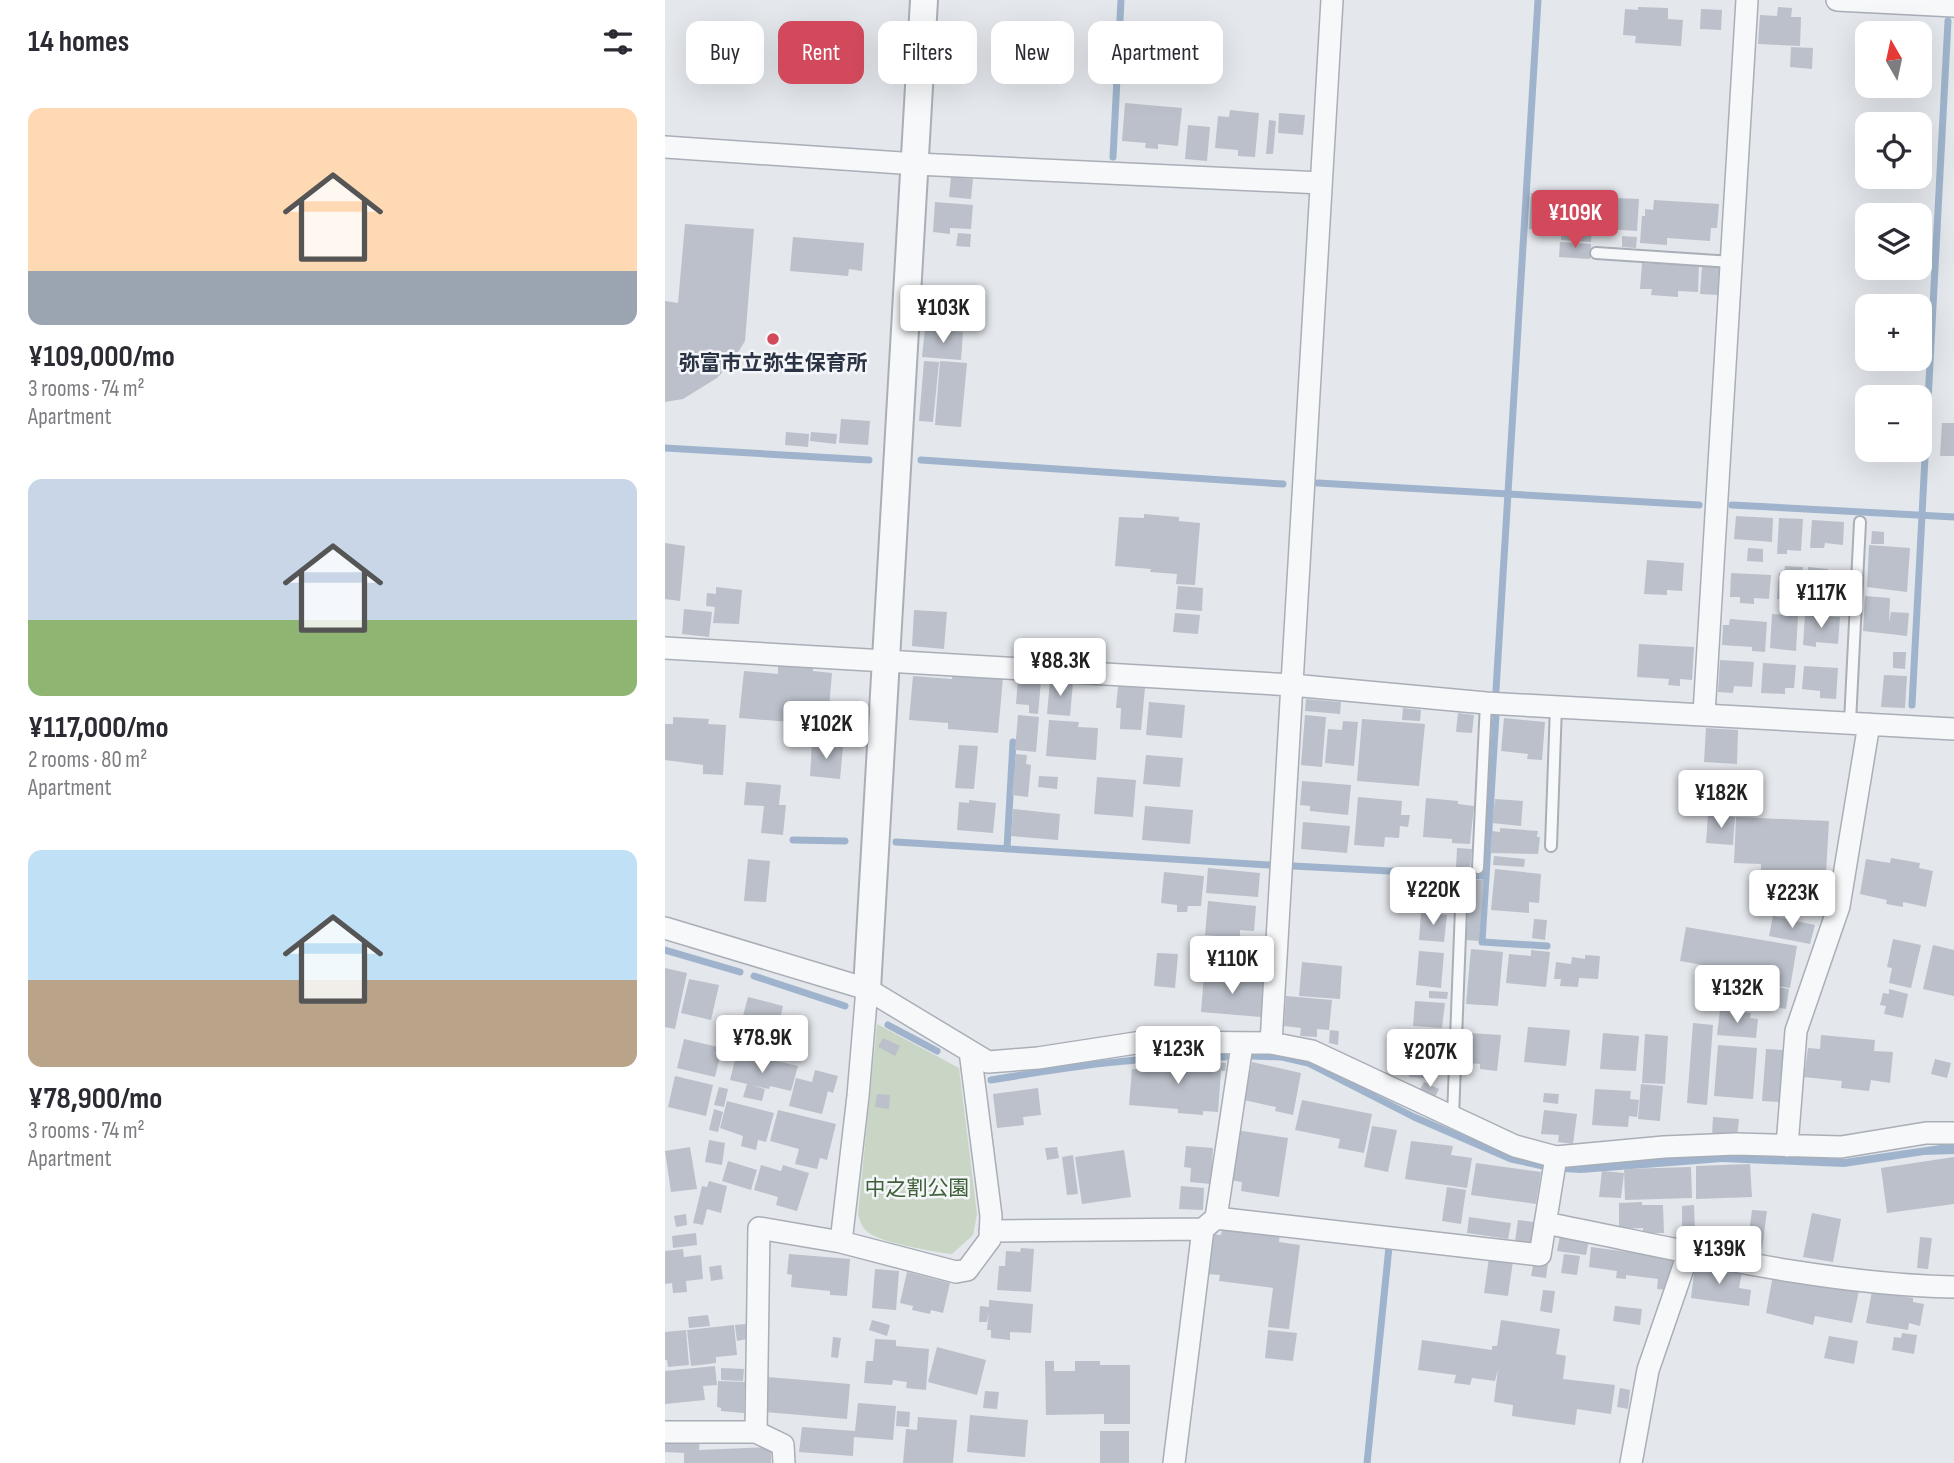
<!DOCTYPE html>
<meta charset="utf-8">
<style>
body{margin:0;font-family:"Sofia Sans Condensed","Noto Sans JP",sans-serif;background:#f7f7f7;color:#2b2b33;height:100vh;display:flex;flex-direction:column;font-size:26px;white-space:nowrap}
*{box-sizing:border-box;margin:0}
p{font-size:23px;color:#7c7c81}
.icon{flex:none;width:38px;height:38px;fill:none;stroke:currentColor;stroke-width:2;stroke-linecap:round;stroke-linejoin:round}
.map{position:relative;flex:1;overflow:hidden}
.details{display:flex;flex-direction:column;background:#fff;width:665px}
.details>*{flex:none}
.banner{position:absolute;left:21px;top:21px;width:665px;height:63px;display:flex;gap:14px}
.needle{width:46px;rotate:351deg}
.buttons{position:absolute;left:1190px;top:21px;display:grid;gap:14px}
.buttons a{display:grid;place-items:center;width:77px;height:77px;border-radius:14px;background:#fff;box-shadow:0 7px 28px #0002;font-size:35px}
.price{position:absolute;translate:-50% -60px;padding:0 16px;border-radius:7px;background:#fff;color:#222;font-size:23px;line-height:46px;filter:drop-shadow(0 2px 4px #0008)}
.price::after{content:'';position:absolute;left:50%;top:42px;width:21px;height:16px;margin-left:-10px;background:inherit;clip-path:polygon(0 0,100% 0,50% 100%)}
.price.current{background:#d1495b;color:#fff}
ul{padding:0;list-style:none}
li{display:grid;align-content:center;gap:14px;height:371px;padding:0 28px}
li span{display:grid;place-items:center;height:217px;border-radius:14px;color:#555}
li>.icon{margin-inline-start:auto}
span .icon{width:126px;height:126px;fill:#fffc;stroke-width:1}
li b{font-size:30px}
h2{display:flex;justify-content:space-between;align-items:center;height:84px;padding:0 28px;font-size:30px}
.pill{padding:0 24px;border-radius:14px;background:#fff;box-shadow:0 7px 28px #0002;font-size:24px;line-height:63px}
.pill.current{background:#d1495b;color:#fff}
main{display:flex;flex:1;min-height:0}
.map>svg:first-child{display:block}
.green{fill:#c9d6c5}
.water{fill:#9fb4cc}
.lines{fill:none;stroke-linecap:round;stroke-linejoin:round}
.stream{stroke:#9fb4cc;stroke-width:7}
.building{fill:#bbc0ca}
.service-casing{stroke:#a9aeb7;stroke-width:14}
.minor-casing{stroke:#a9aeb7;stroke-width:24}
.tertiary-casing{stroke:#a9aeb7;stroke-width:30}
.service{stroke:#f7f8fa;stroke-width:10}
.minor{stroke:#f7f8fa;stroke-width:21}
.tertiary{stroke:#f7f8fa;stroke-width:26}
.poi-dot{fill:#d1495b;stroke:#f4f6f9;stroke-width:2.5}
.labels{text-anchor:middle;stroke-width:5;stroke-linejoin:round;paint-order:stroke}
.poi-label{font-size:21px;font-weight:bold;fill:#2b3445;stroke:#f4f6f9}
.park-label{font-size:21px;fill:#3f6138;stroke:#f4f6f9}
</style>
<main>
<section class="details">
<h2>14 homes<svg class="icon" aria-label="filters" viewBox="0 0 24 24"><path d="M4 7h16M4 17h16"/><circle cx="9" cy="7" r="2"/><circle cx="15" cy="17" r="2"/></svg></h2>
<ul>
<li><span style="background:linear-gradient(#ffd9b3 75%,#9aa5b1 0)"><svg class="icon" aria-label="home" viewBox="0 0 24 24"><path d="M3 11l9-7 9 7M6 9v11h12V9"/></svg></span><div><b>¥109,000/mo</b><p>3 rooms · 74 m²</p><p>Apartment</p></div></li>
<li><span style="background:linear-gradient(#c9d6e8 65%,#8fb573 0)"><svg class="icon" aria-label="home" viewBox="0 0 24 24"><path d="M3 11l9-7 9 7M6 9v11h12V9"/></svg></span><div><b>¥117,000/mo</b><p>2 rooms · 80 m²</p><p>Apartment</p></div></li>
<li><span style="background:linear-gradient(#bfe0f5 60%,#b9a48a 0)"><svg class="icon" aria-label="home" viewBox="0 0 24 24"><path d="M3 11l9-7 9 7M6 9v11h12V9"/></svg></span><div><b>¥78,900/mo</b><p>3 rooms · 74 m²</p><p>Apartment</p></div></li>
</ul>
</section>
<div class="map">
<svg width="1289" height="1463" viewBox="0 0 1289 1463">
<rect width="100%" height="100%" fill="#e4e7ec"/>
<path class="green" d="M212,1024L294,1068L312,1214L308,1235L287,1254C269,1252 218,1243 204,1233C197,1228 195,1222 193,1214Z"/>
<path class="water" d="M1289,1143V1154L1259,1155L1179,1167L1057,1162L916,1173L898,1172L905,1163L1071,1153L1179,1159Z"/>
<g class="lines">
<path class="stream" d="M448,157L456,0
M0,448L204,460
M256,460L618,484
M653,483L1034,505
M1067,505L1289,517
M831,690L873,0
M1247,705L1283,21
M831,715L817,942L882,946
M128,840L180,841
M231,842L604,865
M342,849L348,742
M628,866L821,876
M0,950L75,972
M89,976L180,1006
M223,1025L272,1051
M586,1056L617,1057L643,1063L749,1117L846,1159L878,1166
M326,1080C404,1067 480,1055 560,1057
M702,1463L724,1247"/>
</g>
<path class="building" d="M973,7L1003,8V19L1018,20L1016,46L970,43L971,36L958,35L960,9L973,10Z
M1113,7L1127,8L1126,17H1136L1135,46L1093,44L1095,15L1112,16Z
M1036,9L1057,10L1056,30L1035,29Z
M1126,47L1148,48L1147,69L1125,67Z
M460,103L517,108L513,146L493,144V149L480,148L481,143L457,141Z
M565,110L594,113L590,157L573,156V150L550,148L553,116L564,117Z
M614,113L640,115L638,135L613,133Z
M604,120L611,121L608,154H601Z
M523,125L545,127L542,161L520,159Z
M286,177L308,179L306,199L284,197Z
M866,193L897,195L895,231L864,229Z
M898,195L929,197L926,242L896,240Z
M930,197L974,199L972,231L928,228Z
M989,200L1054,204L1052,228H1046L1045,241L1002,238V245L975,243L977,216H980V209L988,210Z
M270,202L308,205L306,229L285,228V234L268,232Z
M20,224L89,229L80,341L67,362L52,378L18,399L0,402V301L13,303Z
M293,233L306,234L305,247L291,246Z
M957,236L972,237L971,248L957,247Z
M128,237L199,243L197,271L184,269L183,276L125,271Z
M895,242L926,244L925,259L894,257Z
M977,263L1034,266L1033,292L1013,291V297L986,295L987,289H975Z
M1037,266L1055,267L1053,295L1035,294Z
M260,329L298,332L296,360L257,357Z
M259,361L274,362L268,422L254,421Z
M275,361L302,363L296,427L270,425Z
M176,419L205,421L203,445L174,443Z
M1277,423H1289V456H1275Z
M121,432L144,434L143,447L120,445Z
M146,432L172,434L171,444L145,441Z
M479,514L514,517V521L535,523L530,585L511,584L512,574L485,572L486,569L450,566L454,517L479,518Z
M1071,516L1108,518L1107,542L1069,539Z
M1114,518L1138,519L1136,551L1122,550V554H1112Z
M1147,520L1179,522L1178,545L1160,543L1159,548H1145Z
M1207,531L1219,532V544H1206Z
M0,543L20,546L15,601L0,599Z
M1204,545L1245,548L1242,592L1202,587Z
M1083,548L1098,549V562L1082,561Z
M982,560L1019,563L1017,591L1002,590V595L979,594Z
M1120,566L1138,567L1135,601L1112,599L1114,573H1119Z
M1143,567L1163,569V577L1176,578L1174,599L1142,597Z
M1066,573L1106,575L1104,599L1089,598V604L1075,603V597H1065Z
M513,586L538,588L537,611L511,609Z
M51,587L77,590L74,624L48,623L50,607L41,606L42,593L51,594Z
M1200,596L1225,598L1224,622L1226,612L1244,613L1242,636L1198,631Z
M19,609L47,612L44,637L17,634Z
M249,610L282,612L279,649L247,646Z
M510,613L535,615L533,634L508,632Z
M1107,614L1133,616L1131,651L1105,648Z
M1140,615L1175,617L1173,644L1151,642V647L1138,645Z
M1065,619L1102,622L1100,652L1087,651V647L1057,645L1058,625H1064Z
M974,644L1029,647L1027,680L1015,679V686L1003,685L1004,679L972,677Z
M1228,652H1241L1240,669L1228,668Z
M1055,660L1089,662L1087,687L1069,686L1068,693L1053,692Z
M1098,663L1131,665L1129,688H1120V694L1096,693Z
M113,664L148,667V671L167,673L162,732L138,730L139,723L74,718L79,671L113,674Z
M1139,666L1173,668L1171,699L1155,698V691L1137,689Z
M287,673L338,678L333,733L283,729V723L244,720L248,676L287,679Z
M1219,675L1242,676L1240,708L1216,707Z
M353,679L376,681L373,714L364,713V705L351,704Z
M385,681L408,682L405,716L382,714Z
M453,686L480,688L476,730L455,729L456,708H451Z
M641,699L676,702L675,714L640,711Z
M484,702L520,705L517,738L481,735Z
M738,708L756,710L755,721L737,720Z
M793,713L809,715L807,733L791,732Z
M353,715L374,717L371,752L350,750Z
M640,715L661,717L657,767L636,765Z
M8,717L44,719L43,724L61,725L58,775L38,774V765L0,760V724H8Z
M839,718L880,722L877,760L862,759L863,754L836,751Z
M697,719L760,724L754,786L692,781Z
M384,720L414,722L413,727L433,728L431,760L381,756Z
M678,721L693,722L689,766L660,763L663,729L677,730Z
M1041,728L1073,730L1072,764L1039,762Z
M147,744L178,747L175,779L145,776Z
M294,745L313,746L309,789L290,788Z
M351,754L362,755L361,764L366,765L363,797L347,795Z
M481,755L518,758L515,787L478,784Z
M374,776L393,777L392,789L373,787Z
M432,777L471,780L468,817L429,814Z
M637,781L686,785L683,815L645,811V806L635,805Z
M81,782L116,785L114,805H121L118,835L96,833L99,806L79,805Z
M693,797L737,801L736,815H745L743,827L735,826L734,838L720,837L719,847L689,845Z
M761,798L793,801V804L809,806L805,844L787,843V839L758,837Z
M830,799L858,801L856,826L827,823Z
M304,800L331,803L328,833L292,830L294,802L304,803Z
M1038,800L1059,801V811L1037,810Z
M480,806L528,810L525,844L477,840Z
M348,809L395,814L393,840L346,836Z
M1043,815L1070,817L1068,845L1041,843Z
M1071,817L1164,821L1161,873L1096,870V864L1069,863Z
M638,822L685,826L682,853L636,849Z
M835,828L873,831L872,837H875L873,854L825,853L827,831L835,832Z
M792,848L807,849L805,870L791,869Z
M829,856L860,859L859,867L828,865Z
M1226,858L1255,863L1254,868L1268,871L1261,907L1238,902V907L1221,904L1222,900L1195,894L1201,859L1225,863Z
M83,859L105,861L101,902L79,901Z
M543,868L595,873L593,897L541,893Z
M830,869L876,874L874,903L864,902V913L826,910Z
M499,872L539,876L536,906H523L522,912H512V905L496,903Z
M757,879L781,881L780,893L788,894L787,913L765,911V905L755,904Z
M806,879L819,880L814,941L801,940Z
M543,901L591,906L589,931L575,930V938L540,935Z
M756,913L782,915L779,942L754,940Z
M1108,916L1150,925L1145,944L1104,936Z
M869,919L882,920L880,940L867,938Z
M1021,927L1132,946L1125,988L1063,978L1065,970L1015,961Z
M541,938L584,941L582,965L553,963V969L539,968Z
M1228,939L1256,945L1246,988L1224,983L1227,968L1222,967Z
M1268,945L1289,950V996L1258,989Z
M806,949L838,952L833,1006L801,1004Z
M866,950L885,952L881,987L841,983L844,954L866,956Z
M754,951L779,953L776,988L751,985Z
M492,953L513,954L510,988L489,986Z
M920,955L935,956L933,979L914,978L913,987L895,986L896,979H889L891,962L906,964L907,957L920,959Z
M637,962L677,966L675,999L634,996Z
M569,966L598,969V979L568,976Z
M0,968L22,973L10,1029L0,1027Z
M539,975L599,981L596,1017L536,1012Z
M24,979L54,985L46,1020L16,1013Z
M1082,982L1124,989L1121,1009L1079,1002Z
M1224,989L1243,994L1238,1018L1219,1014L1221,1006L1215,1005L1218,993L1224,994Z
M764,991L783,992L782,999L764,998Z
M621,996L667,1000L664,1030L652,1029V1037L635,1036L636,1028L619,1026Z
M83,997L118,1006L110,1040L74,1031Z
M750,1001L780,1003L777,1028L748,1026Z
M1055,1010L1086,1013L1085,1018L1093,1019L1091,1038L1052,1035Z
M1028,1023L1048,1025L1042,1105L1022,1103Z
M863,1027L905,1030L901,1066L859,1062Z
M665,1030L674,1031L673,1045L664,1043Z
M804,1033L836,1035L832,1071L815,1069V1064L802,1063Z
M938,1033L974,1036L971,1071L935,1069Z
M980,1034L1003,1036L1000,1084L977,1083Z
M1156,1035L1210,1040L1209,1051L1228,1052L1225,1083L1206,1080L1204,1091L1176,1088L1177,1081L1139,1077L1143,1048L1155,1049Z
M218,1038L235,1046L230,1056L213,1047Z
M19,1039L57,1048L50,1077L12,1068Z
M748,1041L777,1044L776,1063H771L770,1079L744,1077Z
M1053,1045L1092,1048L1088,1099L1049,1096Z
M1101,1049L1120,1050L1116,1102L1097,1101Z
M72,1052L133,1066L126,1091L105,1086L104,1089L86,1085L100,1089L97,1101L78,1097L82,1084L65,1080Z
M510,1059L561,1063L560,1071H556L553,1112L538,1111V1115L513,1113V1109L464,1105L467,1069L481,1070L482,1063L509,1065Z
M1270,1059L1286,1063L1282,1078L1266,1074Z
M587,1062L636,1073L628,1115L610,1111L611,1107L579,1100Z
M150,1070L173,1076L168,1093L163,1091L157,1114L124,1106L131,1078L147,1082Z
M10,1076L48,1085L41,1116L3,1107Z
M759,1082L774,1089L770,1097L755,1089Z
M976,1084L998,1086L995,1121L973,1119Z
M54,1087L63,1089L59,1107L49,1105Z
M373,1088L376,1115L358,1117L359,1125L332,1128L328,1094Z
M930,1089L966,1091L965,1099L974,1100L972,1117L964,1116L963,1127L927,1125Z
M879,1093L894,1094L893,1104L878,1102Z
M212,1094L225,1095L224,1109L210,1107Z
M637,1100L707,1114L699,1153L673,1148L675,1139L630,1130Z
M62,1101L109,1113L101,1142L93,1140L91,1150L76,1146L78,1136L55,1128Z
M49,1109L58,1112L53,1132L44,1130Z
M113,1110L171,1124L162,1160L155,1158L152,1169L130,1164L134,1149L105,1141Z
M879,1110L912,1114L908,1144L893,1142L894,1135L876,1134Z
M1048,1117L1074,1119L1072,1137L1047,1135Z
M707,1126L732,1130L723,1172L699,1167Z
M571,1130L623,1138L614,1197L576,1191L577,1182L564,1180Z
M44,1140L60,1143L57,1165L40,1162Z
M746,1141L788,1146L786,1155L807,1158L802,1188L740,1179Z
M521,1146L548,1148L546,1184L525,1182L526,1168L519,1167Z
M25,1147L32,1189L6,1192L0,1151Z
M392,1147L394,1158L382,1160L380,1148Z
M459,1150L466,1197L417,1204L410,1157Z
M408,1155L413,1194L402,1195L397,1157Z
M1289,1157V1204L1222,1213L1216,1168Z
M63,1161L92,1170L86,1190L57,1181Z
M811,1163L876,1172L871,1204L806,1195Z
M1085,1164L1087,1197L1031,1199V1166Z
M96,1165L116,1171L118,1165L144,1173L132,1211L111,1205L113,1197L89,1190Z
M1026,1167L1027,1198L960,1200L959,1169Z
M937,1171L959,1173L956,1198L934,1197Z
M44,1181L62,1186L56,1213L42,1209L38,1225L28,1223L37,1186L42,1187Z
M516,1186L539,1188L538,1210L514,1209Z
M782,1187L801,1190L796,1224L777,1221Z
M977,1202V1205H998L999,1233H978V1228L954,1229V1203Z
M1029,1205L1030,1233H1017V1206Z
M1087,1210L1102,1211L1097,1249L1082,1248Z
M1147,1213L1176,1219L1168,1262L1138,1257Z
M21,1214L22,1225L11,1227L9,1216Z
M804,1217L846,1223L843,1239L802,1233Z
M853,1220L875,1223L872,1244L850,1241Z
M584,1228L615,1232L614,1242L635,1245L624,1329L603,1327L608,1288L554,1281L555,1275L543,1274L548,1234L556,1235L557,1229L584,1233Z
M31,1233L32,1245L8,1248L7,1236Z
M895,1236L924,1240L921,1255L892,1251Z
M1255,1237L1267,1238L1263,1269L1252,1268Z
M926,1247L1008,1258L1003,1290L992,1289L993,1279L961,1275V1279L951,1278L952,1271L924,1267Z
M356,1248L369,1249L366,1292L332,1290L334,1266H340L341,1251L355,1252Z
M18,1249L19,1257L36,1255L38,1279L21,1281L22,1292L8,1293L7,1283L0,1284V1251Z
M124,1254L185,1259L182,1296L165,1295V1291L126,1287L127,1275L122,1274Z
M899,1254L915,1256L912,1275L896,1273Z
M824,1258L848,1261L843,1296L819,1293Z
M869,1261L883,1263L881,1278L866,1276Z
M56,1265L58,1279L46,1281L44,1267Z
M1030,1266L1077,1272L1074,1288L1086,1290L1084,1306L1026,1298Z
M210,1269L234,1271L231,1310L207,1308Z
M242,1272L285,1283L278,1313L266,1310L265,1314L247,1310L248,1306L235,1303Z
M1108,1275L1194,1291L1187,1323L1150,1316L1148,1325L1101,1313Z
M878,1290L890,1291L887,1313L875,1311Z
M1207,1291L1248,1298V1302L1259,1304L1255,1326L1244,1323L1243,1330L1201,1323Z
M324,1300L368,1304L366,1333L345,1332V1340L326,1338V1330H322L324,1311L322,1322H314L315,1306L324,1307Z
M950,1306L977,1309L975,1325L948,1321Z
M43,1315L45,1326L24,1328L23,1317Z
M207,1320L225,1325L222,1336L204,1330Z
M836,1320L895,1329L891,1354L901,1356L898,1379L950,1385L946,1414L912,1409L910,1425L847,1416L848,1405L829,1402L833,1369L830,1381L807,1378L805,1385L789,1383L791,1375L753,1370L757,1340L827,1350V1346H832Z
M81,1324L82,1339L72,1341L70,1325Z
M69,1325L72,1355L51,1357V1363L26,1366L22,1330Z
M21,1330L24,1365L3,1367L2,1360H0V1332Z
M603,1330L632,1333L628,1361L600,1358Z
M1237,1333L1252,1335L1249,1354L1227,1350L1229,1337L1236,1338Z
M1164,1336L1193,1341L1189,1364L1159,1358Z
M168,1337L176,1338L173,1358L166,1357Z
M210,1339L231,1340V1346L264,1349L261,1390L241,1388L242,1382L228,1380L227,1385L199,1383L201,1361H208Z
M272,1347L321,1360L312,1395L263,1382Z
M380,1361H389V1371H410V1361H435V1365H465V1424H439V1414L381,1415Z
M50,1366L52,1385L38,1386L40,1400L0,1404V1371Z
M56,1368L79,1369L78,1381L56,1380Z
M103,1377L185,1384L182,1419L100,1412Z
M53,1381L80,1382L79,1413L56,1411V1408L52,1407Z
M955,1388L965,1390L963,1409L952,1407Z
M320,1391L334,1392L332,1409L318,1408Z
M193,1403L231,1406L228,1440L189,1437L188,1456L134,1452L137,1427L190,1431Z
M232,1411L245,1412L244,1427L231,1426Z
M305,1415L363,1420L360,1457L302,1452Z
M253,1417L292,1420L288,1463H238L241,1429L252,1430Z
M435,1431H464V1463H435Z
M0,1435L35,1436L34,1450L106,1447V1463H19V1453L0,1452Z"/>
<g class="lines">
<defs>
<path id="service" d="M931,253L1067,262
M1185,722L1195,522
M886,846L891,706
M813,868L821,703
M788,1117L797,882"/>
<path id="minor" d="M1172,0L1289,6
M0,147L251,164L656,183
M0,648L627,685L821,703L1289,729
M1039,714L1082,0
M0,928L202,989L323,1062L373,1058L477,1042L606,1043L647,1051L850,1146L891,1157L999,1147L1071,1144L1176,1147L1261,1133H1289
M606,1043L667,0
M1122,1146L1131,1031L1174,906L1204,724
M551,1218L875,1255L891,1157
M880,1223C1014,1249 1151,1284 1289,1287
M325,1231L538,1229
M176,1242L291,1272L302,1270L325,1239L326,1216L305,1051
M0,1432H91L118,1445L119,1463
M91,1432L94,1228L176,1242L193,1096L202,989
M509,1463L538,1229L551,1218L577,1045
M966,1463L983,1370L1024,1251"/>
<path id="tertiary" d="M202,989L259,0"/>
</defs>
<use href="#service" class="service-casing"/>
<use href="#minor" class="minor-casing"/>
<use href="#tertiary" class="tertiary-casing"/>
<use href="#service" class="service"/>
<use href="#minor" class="minor"/>
<use href="#tertiary" class="tertiary"/>
</g>
<circle class="poi-dot" cx="108" cy="339" r="7"/>
<g class="labels">
<g class="poi-label">
<text x="108" y="370">弥富市立弥生保育所</text>
</g>
<g class="park-label">
<text x="252" y="1195">中之割公園</text>
</g>
</g>
</svg>
<div class="buttons">
<a><svg class="needle" viewBox="-14 -14 28 28"><path d="M0-13l5 13h-10z" fill="#e53935"/><path d="M0 13l5-13h-10z" fill="#7c7c81"/></svg></a>
<a><svg class="icon" aria-label="locate" viewBox="0 0 24 24"><circle cx="12" cy="12" r="6"/><path d="M12 2v4M12 18v4M2 12h4M18 12h4"/></svg></a>
<a><svg class="icon" aria-label="layers" viewBox="0 0 24 24"><path d="M12 4l9 5-9 5-9-5zM3 14l9 5 9-5"/></svg></a>
<a>+</a>
<a>−</a>
</div>
<b class="price current" style="left:910px;top:250px">¥109K</b>
<b class="price" style="left:278px;top:345px">¥103K</b>
<b class="price" style="left:1156px;top:630px">¥117K</b>
<b class="price" style="left:395px;top:698px">¥88.3K</b>
<b class="price" style="left:161px;top:761px">¥102K</b>
<b class="price" style="left:1056px;top:830px">¥182K</b>
<b class="price" style="left:768px;top:927px">¥220K</b>
<b class="price" style="left:1127px;top:930px">¥223K</b>
<b class="price" style="left:567px;top:996px">¥110K</b>
<b class="price" style="left:1072px;top:1025px">¥132K</b>
<b class="price" style="left:97px;top:1075px">¥78.9K</b>
<b class="price" style="left:513px;top:1086px">¥123K</b>
<b class="price" style="left:765px;top:1089px">¥207K</b>
<b class="price" style="left:1054px;top:1286px">¥139K</b>
<div class="banner">
<a class="pill">Buy</a>
<a class="pill current">Rent</a>
<a class="pill">Filters</a>
<a class="pill">New</a>
<a class="pill">Apartment</a>
</div>
</div>
</main>
